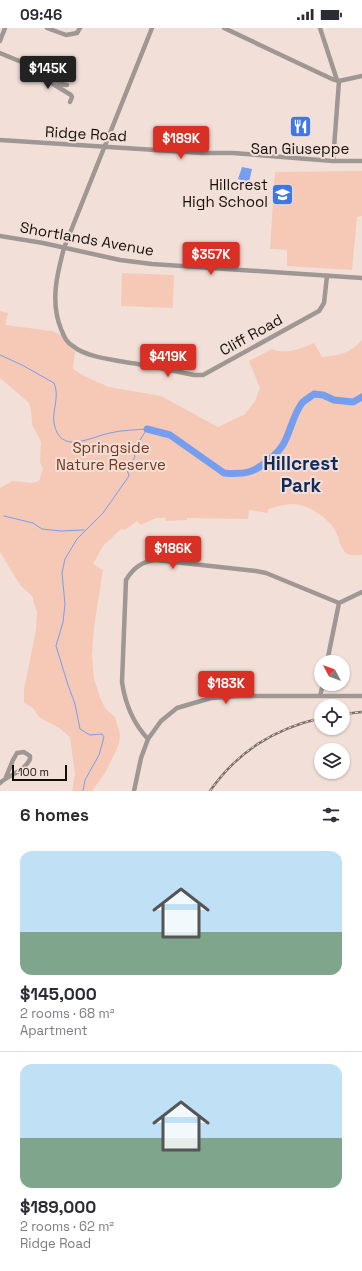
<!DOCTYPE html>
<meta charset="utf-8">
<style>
body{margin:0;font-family:"Space Grotesk",sans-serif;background:#f2f2f3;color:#2b2b33;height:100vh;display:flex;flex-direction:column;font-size:15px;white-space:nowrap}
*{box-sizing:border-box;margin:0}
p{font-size:13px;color:#7c7c81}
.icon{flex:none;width:22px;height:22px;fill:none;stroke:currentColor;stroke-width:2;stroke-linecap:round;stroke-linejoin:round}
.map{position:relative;height:763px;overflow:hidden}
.drawer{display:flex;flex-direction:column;background:#fff;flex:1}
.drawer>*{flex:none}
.needle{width:26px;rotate:311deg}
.controls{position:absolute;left:314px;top:627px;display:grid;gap:8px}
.controls a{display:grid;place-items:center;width:36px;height:36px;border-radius:50%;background:#fff;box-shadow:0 1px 3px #0004;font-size:20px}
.scale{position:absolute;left:12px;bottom:10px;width:55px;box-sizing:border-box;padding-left:4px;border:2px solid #140e0b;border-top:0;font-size:11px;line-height:14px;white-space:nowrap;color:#140e0b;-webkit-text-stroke:3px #f2e0d8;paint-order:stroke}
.price{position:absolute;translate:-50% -34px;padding:0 9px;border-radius:4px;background:#d93025;color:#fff;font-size:13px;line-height:26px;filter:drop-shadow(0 1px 2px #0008)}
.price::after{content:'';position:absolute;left:50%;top:24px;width:12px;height:9px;margin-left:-6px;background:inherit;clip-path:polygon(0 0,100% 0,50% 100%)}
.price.selected{background:#222;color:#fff}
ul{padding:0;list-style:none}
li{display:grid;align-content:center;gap:8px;height:212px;padding:0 20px}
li+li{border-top:1px solid #e1e1e2}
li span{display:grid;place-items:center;height:124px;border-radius:12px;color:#555}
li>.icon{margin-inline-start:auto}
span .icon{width:72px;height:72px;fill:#fffc;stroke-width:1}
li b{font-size:17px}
h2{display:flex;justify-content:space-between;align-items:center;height:48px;padding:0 20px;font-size:17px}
.status{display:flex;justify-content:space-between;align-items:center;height:28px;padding:0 20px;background:#fff;direction:ltr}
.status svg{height:11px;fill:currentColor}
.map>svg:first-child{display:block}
.green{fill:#f5c9b6}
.water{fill:#759fee}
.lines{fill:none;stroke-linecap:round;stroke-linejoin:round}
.stream{stroke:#759fee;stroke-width:1}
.river{stroke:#759fee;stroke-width:7}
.street{stroke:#9f9794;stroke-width:4.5}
.rail-casing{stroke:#7a6f6a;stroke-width:2.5}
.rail{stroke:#f2e0d8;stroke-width:1;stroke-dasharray:3;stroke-linecap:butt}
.labels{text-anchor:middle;stroke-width:4;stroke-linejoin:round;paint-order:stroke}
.street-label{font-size:15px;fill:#140e0b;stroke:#f2e0d8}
.poi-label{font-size:15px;fill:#140e0b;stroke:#f2e0d8}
.park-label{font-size:15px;fill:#713619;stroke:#f2e0d8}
.district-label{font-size:19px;font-weight:bold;fill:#102a5f;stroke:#f2e0d8}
</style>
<div class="status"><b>09:46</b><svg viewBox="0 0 49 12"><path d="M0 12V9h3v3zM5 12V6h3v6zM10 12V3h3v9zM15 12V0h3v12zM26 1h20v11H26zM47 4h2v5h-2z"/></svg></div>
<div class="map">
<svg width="362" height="763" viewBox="0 0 362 763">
<rect width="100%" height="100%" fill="#f2e0d8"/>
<path class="green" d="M362,143V188L357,189L352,242L287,238V222L270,221L275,144Z
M122,245L174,247L173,280L121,278Z
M0,283L8,285L5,297L52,303L61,307L75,324L73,341L84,348L109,359L161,368L218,399L245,386L255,373L260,360L249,333L272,321C286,327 300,321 314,315L322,329C340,327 349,326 362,312V527C357,527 351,528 347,526C340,521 339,510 336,504C330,491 308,476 293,476C285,476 275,479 268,481V485L249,482L248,491L187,490V492L166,493L165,490H156L140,497L137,493L125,502L121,501L103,518L93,536L103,542L94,599L92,628L94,651L100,669L105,680L115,689L120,706L119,716L112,731L105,745L92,763H72L75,746L70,709L59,700L39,689L32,679L24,675V661L36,602L37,585L32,568L20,557L0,524V460L12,453L33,455L39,453L43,441L40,434L41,414L32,396L31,382L29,375L0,350Z"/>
<path class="water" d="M242,139L252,141L249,154L238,151Z"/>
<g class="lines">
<path class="stream" d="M0,327L22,337L54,355C60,368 52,382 54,395C60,428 90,409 110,405C122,402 135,402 147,401
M4,488L33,495L42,501L61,503L84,502
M83,763L85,752L99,727L104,709L102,706L90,707L80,701L75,676L68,657L56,618L63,594L65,576L62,545L65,531L77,511L103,485L129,448L127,441L135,429L133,423L147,401"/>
<path class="river" d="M147,401L170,407L224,445C244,447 254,445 270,431C275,427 280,422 284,415C291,402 293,387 302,375C305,372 310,369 314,366L323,367L334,372L353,374L362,369"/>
<path class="street" d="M47,0L66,7L77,5L80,0
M152,0L64,220C57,246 50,274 61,301C64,308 66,314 73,318C85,329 115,332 131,335C152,338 173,343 194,347H203L319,283L324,275L327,248
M224,0L332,51L339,53L362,48
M320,0L337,52
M0,13L5,0
M0,25L53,47C56,54 60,57 67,57
M50,47V53L53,56L71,67L72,69L70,74
M0,112L202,125H233L333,133H362
M333,133L339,53
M0,208L43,215L120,232L152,236L362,250
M327,634L339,575
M320,668L323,656
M148,711C133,695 125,675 122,654L126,552C133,540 142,533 156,532L256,543L266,545L339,575L362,564
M0,755C10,746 24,744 30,731V728L24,724L17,725L13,732L6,749
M134,763L141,730L148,711L161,693L177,680L211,670L239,668H362"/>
<defs>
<path id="rail" d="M343,686L362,684
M210,763C238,723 274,701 321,690"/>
</defs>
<use href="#rail" class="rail-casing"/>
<use href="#rail" class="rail"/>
</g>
<defs>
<symbol id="restaurant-square" viewBox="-11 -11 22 22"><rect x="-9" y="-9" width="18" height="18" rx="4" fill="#3f77e7" stroke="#f2e0d8"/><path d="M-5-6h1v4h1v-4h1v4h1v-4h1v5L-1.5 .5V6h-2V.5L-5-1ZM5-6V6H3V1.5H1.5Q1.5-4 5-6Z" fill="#fff"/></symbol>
<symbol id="school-square" viewBox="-11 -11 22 22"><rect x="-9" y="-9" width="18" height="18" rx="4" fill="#3f77e7" stroke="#f2e0d8"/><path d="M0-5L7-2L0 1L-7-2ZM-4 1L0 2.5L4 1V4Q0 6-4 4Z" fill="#fff"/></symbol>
</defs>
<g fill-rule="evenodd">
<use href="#restaurant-square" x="288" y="86" width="25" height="25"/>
<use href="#school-square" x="270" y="154" width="25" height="25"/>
</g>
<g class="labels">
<g class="street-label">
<text transform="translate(86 106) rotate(3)" y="5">Ridge Road</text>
<text transform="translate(87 211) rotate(10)" y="5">Shortlands Avenue</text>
<text transform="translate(251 307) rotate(-29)" y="5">Cliff Road</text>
</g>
<g class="poi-label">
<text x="300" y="126">San Giuseppe</text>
<text x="268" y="162" text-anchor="end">Hillcrest<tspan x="268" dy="17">High School</tspan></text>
</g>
<g class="park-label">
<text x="111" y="425">Springside<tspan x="111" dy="17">Nature Reserve</tspan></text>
</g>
<g class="district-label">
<text x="301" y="442">Hillcrest<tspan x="301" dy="22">Park</tspan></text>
</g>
</g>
</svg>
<div class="controls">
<a><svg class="needle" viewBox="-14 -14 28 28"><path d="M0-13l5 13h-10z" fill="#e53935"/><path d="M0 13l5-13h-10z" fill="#7c7c81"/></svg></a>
<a><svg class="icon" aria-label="locate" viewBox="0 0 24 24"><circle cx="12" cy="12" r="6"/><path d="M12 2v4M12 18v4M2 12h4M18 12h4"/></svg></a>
<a><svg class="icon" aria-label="layers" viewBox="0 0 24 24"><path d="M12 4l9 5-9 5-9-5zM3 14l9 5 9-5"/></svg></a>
</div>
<div class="scale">100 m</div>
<b class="price selected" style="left:48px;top:62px">$145K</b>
<b class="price" style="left:181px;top:132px">$189K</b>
<b class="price" style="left:211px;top:248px">$357K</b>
<b class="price" style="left:168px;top:350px">$419K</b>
<b class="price" style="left:173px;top:542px">$186K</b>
<b class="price" style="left:226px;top:677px">$183K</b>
</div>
<section class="drawer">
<h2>6 homes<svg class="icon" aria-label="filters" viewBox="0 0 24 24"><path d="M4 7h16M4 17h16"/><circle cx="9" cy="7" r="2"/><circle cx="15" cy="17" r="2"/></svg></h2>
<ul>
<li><span style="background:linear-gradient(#bfe0f5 65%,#7fa58c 0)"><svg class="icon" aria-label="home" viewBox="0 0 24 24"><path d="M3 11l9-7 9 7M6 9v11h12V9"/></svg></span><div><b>$145,000</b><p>2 rooms · 68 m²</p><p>Apartment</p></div></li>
<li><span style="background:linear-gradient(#bfe0f5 60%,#7fa58c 0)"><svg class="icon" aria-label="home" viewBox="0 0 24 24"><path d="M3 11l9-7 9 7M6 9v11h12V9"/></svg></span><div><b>$189,000</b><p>2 rooms · 62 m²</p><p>Ridge Road</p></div></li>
</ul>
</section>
